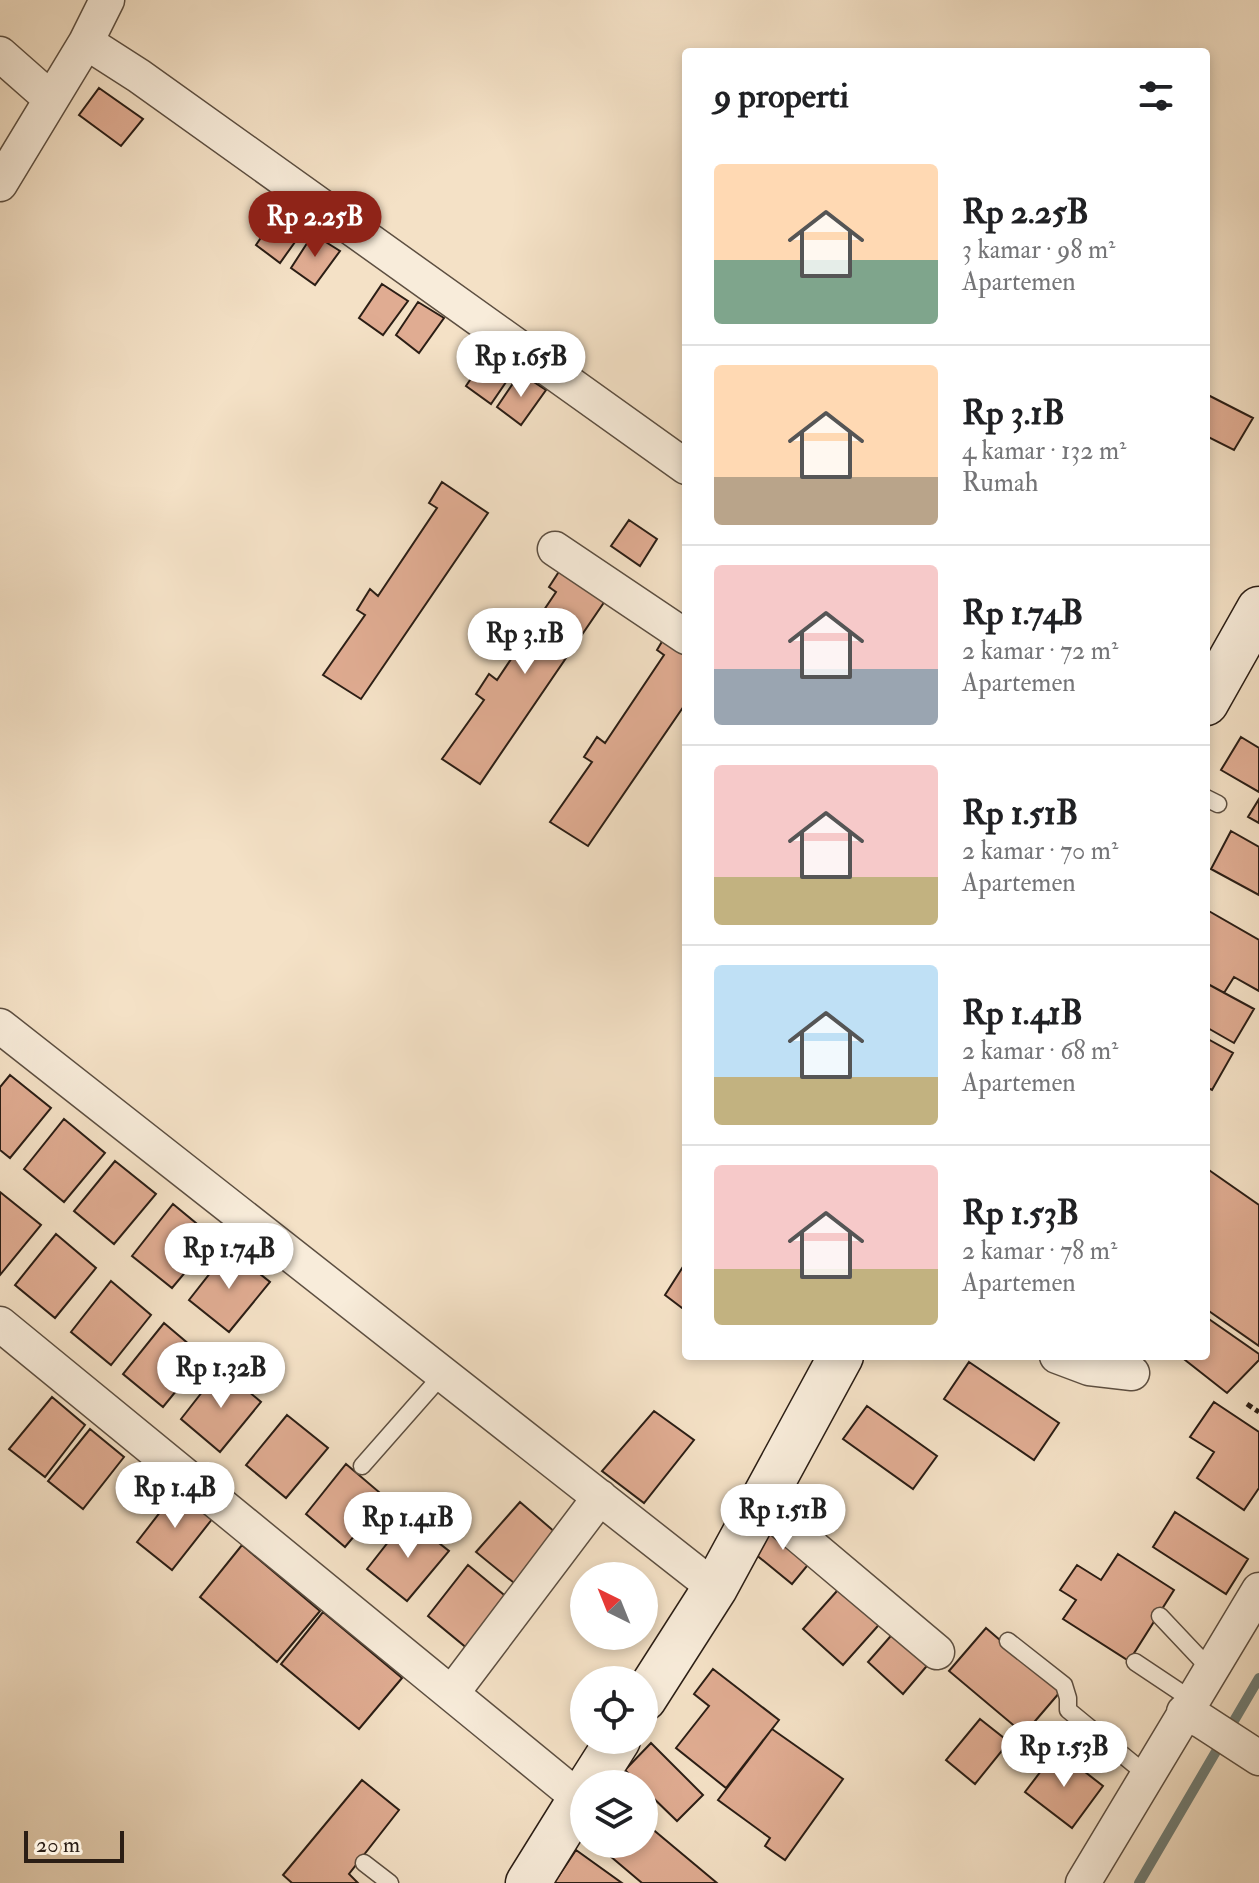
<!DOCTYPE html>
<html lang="id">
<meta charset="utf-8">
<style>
body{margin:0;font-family:"IM FELL Double Pica",serif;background:#f2f2f2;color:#202124;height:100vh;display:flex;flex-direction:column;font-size:30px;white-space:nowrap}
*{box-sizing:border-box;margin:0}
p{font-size:26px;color:#757577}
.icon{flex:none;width:44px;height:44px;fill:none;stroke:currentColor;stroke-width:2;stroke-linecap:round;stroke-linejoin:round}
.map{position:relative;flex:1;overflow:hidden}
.drawer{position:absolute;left:682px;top:48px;width:528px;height:1312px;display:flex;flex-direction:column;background:#fff;border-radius:8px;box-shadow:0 4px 12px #0003}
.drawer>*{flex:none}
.needle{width:52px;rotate:317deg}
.tools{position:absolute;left:570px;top:1562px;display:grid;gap:16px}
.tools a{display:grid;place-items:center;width:88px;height:88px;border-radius:50%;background:#fff;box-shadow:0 4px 12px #0003;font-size:40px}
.scale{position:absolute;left:24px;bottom:20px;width:100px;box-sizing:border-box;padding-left:8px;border:4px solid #2b1e15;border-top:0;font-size:22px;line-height:28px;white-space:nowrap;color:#2b1e15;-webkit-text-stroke:6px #f8ecda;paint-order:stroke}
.price{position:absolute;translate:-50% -68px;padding:0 18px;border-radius:28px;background:#fff;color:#222;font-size:26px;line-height:52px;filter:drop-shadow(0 2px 4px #0008)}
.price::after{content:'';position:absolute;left:50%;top:48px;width:24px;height:18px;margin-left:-12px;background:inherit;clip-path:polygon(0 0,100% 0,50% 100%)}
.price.active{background:#8f2418;color:#fff}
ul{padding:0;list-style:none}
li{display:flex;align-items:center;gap:24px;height:200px;padding:0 32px}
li+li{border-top:2px solid #e0e0e0}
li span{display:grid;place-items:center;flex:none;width:224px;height:160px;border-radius:8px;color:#555}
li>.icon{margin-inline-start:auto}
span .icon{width:96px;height:96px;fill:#fffc;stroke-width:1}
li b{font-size:34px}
h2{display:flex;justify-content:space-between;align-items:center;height:96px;padding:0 32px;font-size:34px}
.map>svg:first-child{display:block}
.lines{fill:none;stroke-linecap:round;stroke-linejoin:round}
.stream{stroke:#6f7d76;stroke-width:10}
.building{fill:#e0ac92;stroke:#2b1e15;stroke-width:2}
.lane-casing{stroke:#5d4f41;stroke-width:19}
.street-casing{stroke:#5d4f41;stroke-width:37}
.secondary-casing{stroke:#2b1e15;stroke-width:47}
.path{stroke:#2b1e15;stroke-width:5;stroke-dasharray:6 4;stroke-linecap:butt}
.lane{stroke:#f8ecda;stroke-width:16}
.street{stroke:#f8ecda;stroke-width:34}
.secondary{stroke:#f8ecda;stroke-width:44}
</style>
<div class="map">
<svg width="1259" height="1883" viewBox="0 0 1259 1883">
<rect width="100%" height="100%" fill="#f4e1c6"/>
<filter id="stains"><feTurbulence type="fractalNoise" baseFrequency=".0025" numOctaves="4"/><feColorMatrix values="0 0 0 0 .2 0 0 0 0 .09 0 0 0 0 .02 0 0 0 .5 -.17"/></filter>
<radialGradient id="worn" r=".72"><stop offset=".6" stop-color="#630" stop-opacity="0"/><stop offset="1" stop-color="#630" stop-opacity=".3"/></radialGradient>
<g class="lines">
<path class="stream" d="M1139,1883L1259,1678"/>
</g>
<path class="building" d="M99,88L143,119L121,146L79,115Z
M279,211L305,228L280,263L256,245Z
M313,234L340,251L315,285L291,268Z
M382,284L408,301L383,335L359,318Z
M418,302L444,318L419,353L396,335Z
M489,352L515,369L491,404L466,386Z
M520,373L546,390L521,425L497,407Z
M1206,394L1253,418L1234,450L1206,436Z
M442,482L488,513L361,699L323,675L365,615L357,610L370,589L378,596L437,508L429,503Z
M629,520L657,539L640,566L611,546Z
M562,567L607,598L480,784L442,759L484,700L476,694L489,674L497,680L556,592L549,587Z
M669,630L686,641V703L588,846L550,822L592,762L584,757L597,737L605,743L664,655L657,650Z
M1241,737L1259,748V792L1221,770Z
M1259,799V823L1248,817Z
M1231,831L1259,847V895L1211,869Z
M1207,910L1259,940V991L1234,977L1224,993L1206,983Z
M1206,983L1254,1009L1234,1043L1206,1027Z
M1206,1038L1233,1053L1212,1090L1206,1087Z
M10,1075L51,1108L10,1158L0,1150V1087Z
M64,1119L105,1153L64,1202L24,1169Z
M115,1161L156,1194L114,1244L74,1211Z
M1206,1168L1259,1205V1346L1206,1309Z
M0,1192L41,1225L0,1275Z
M173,1204L214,1238L172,1288L132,1256Z
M56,1234L96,1268L55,1318L15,1285Z
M229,1249L270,1282L229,1332L189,1300Z
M686,1262V1311L665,1295Z
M111,1281L151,1315L111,1365L71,1332Z
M1206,1317L1259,1354V1360L1227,1393L1180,1356H1206Z
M164,1323L204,1357L163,1407L123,1374Z
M969,1362L1059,1423L1034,1460L944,1399Z
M221,1368L261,1402L220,1452L181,1419Z
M52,1397L85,1425L45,1477L9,1449Z
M1214,1402L1259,1432V1488L1244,1510L1197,1478L1214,1452L1190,1437Z
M867,1406L937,1456L913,1489L843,1439Z
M654,1411L694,1440L644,1503L602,1471Z
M287,1415L328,1448L286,1498L246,1465Z
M90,1429L124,1457L83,1509L48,1481Z
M346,1464L386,1498L345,1547L306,1514Z
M178,1489L213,1518L172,1570L137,1542Z
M520,1502L563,1539L519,1587L476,1552Z
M1175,1512L1248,1559L1226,1594L1153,1547Z
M407,1518L449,1551L407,1601L367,1569Z
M774,1519L817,1554L792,1584L749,1549Z
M242,1545L320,1611L277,1662L200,1597Z
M1118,1554L1174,1590L1129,1661L1063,1619L1076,1600L1060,1590L1077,1565L1101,1580Z
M468,1565L509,1599L468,1649L428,1616Z
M845,1582L885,1618L843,1665L803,1629Z
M323,1612L402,1678L359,1729L281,1664Z
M986,1628L1060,1692L1024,1734L949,1671Z
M896,1630L931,1661L903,1694L868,1662Z
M713,1669L779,1720L726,1788L676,1748L709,1706L694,1694Z
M980,1719L1009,1742L975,1784L946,1760Z
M772,1729L843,1779L785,1860L765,1846L770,1838L718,1800Z
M651,1743L703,1795L677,1821L644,1789V1784H639L625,1770Z
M1057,1750L1103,1786L1072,1828L1025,1792Z
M362,1780L399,1810L349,1874L358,1883H292L283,1875Z
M644,1822L717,1883H642L597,1845L644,1844Z
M576,1850L622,1883H554Z"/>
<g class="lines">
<defs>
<path id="lane" d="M1206,798L1218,804
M362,1466L443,1374
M1160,1616L1210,1669
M1008,1641L1064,1685L1068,1698V1710L1147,1775
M1135,1662L1192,1700
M364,1863L390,1883"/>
<path id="street" d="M86,42L139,76L686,467
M0,54L51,99
M0,184L86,42L107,0
M555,549L686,637
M0,1026L715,1588
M0,1324L580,1799
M1057,1356L1089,1368L1132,1373
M760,1503L937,1652
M452,1693L600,1497
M1184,1712L1202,1721L1259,1758
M1083,1883L1259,1590"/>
<path id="secondary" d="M1206,703L1259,609
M644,1699L715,1588L841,1356
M590,1784L618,1740
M528,1883L584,1793"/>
</defs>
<use href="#lane" class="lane-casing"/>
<use href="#street" class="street-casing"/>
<use href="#secondary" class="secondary-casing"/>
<path class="path" d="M1247,1404L1259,1412"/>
<use href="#lane" class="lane"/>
<use href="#street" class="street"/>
<use href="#secondary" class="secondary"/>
</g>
<rect width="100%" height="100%" filter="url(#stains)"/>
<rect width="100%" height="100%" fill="url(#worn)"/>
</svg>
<div class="tools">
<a><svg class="needle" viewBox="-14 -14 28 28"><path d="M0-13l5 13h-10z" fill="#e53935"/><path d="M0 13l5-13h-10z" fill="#757577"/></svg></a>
<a><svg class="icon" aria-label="locate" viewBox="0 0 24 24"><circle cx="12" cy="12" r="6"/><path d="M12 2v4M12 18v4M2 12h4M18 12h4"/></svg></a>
<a><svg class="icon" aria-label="layers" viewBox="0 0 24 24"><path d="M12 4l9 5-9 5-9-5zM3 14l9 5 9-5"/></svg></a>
</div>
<div class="scale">20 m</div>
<b class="price active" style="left:315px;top:259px">Rp 2.25B</b>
<b class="price" style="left:521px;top:399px">Rp 1.65B</b>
<b class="price" style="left:525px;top:676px">Rp 3.1B</b>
<b class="price" style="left:229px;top:1291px">Rp 1.74B</b>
<b class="price" style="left:221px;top:1410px">Rp 1.32B</b>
<b class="price" style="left:175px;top:1530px">Rp 1.4B</b>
<b class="price" style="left:783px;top:1552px">Rp 1.51B</b>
<b class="price" style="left:408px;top:1560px">Rp 1.41B</b>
<b class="price" style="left:1064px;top:1789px">Rp 1.53B</b>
<section class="drawer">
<h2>9 properti<svg class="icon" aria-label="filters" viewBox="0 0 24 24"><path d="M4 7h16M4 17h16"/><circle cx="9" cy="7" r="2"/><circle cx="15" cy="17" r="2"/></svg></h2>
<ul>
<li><span style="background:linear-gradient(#ffd9b3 60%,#7fa58c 0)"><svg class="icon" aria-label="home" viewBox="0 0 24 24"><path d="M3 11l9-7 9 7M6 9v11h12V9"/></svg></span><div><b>Rp 2.25B</b><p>3 kamar · 98 m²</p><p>Apartemen</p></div></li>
<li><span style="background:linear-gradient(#ffd9b3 70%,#b9a48a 0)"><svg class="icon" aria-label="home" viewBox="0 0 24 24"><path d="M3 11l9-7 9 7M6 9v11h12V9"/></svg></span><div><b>Rp 3.1B</b><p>4 kamar · 132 m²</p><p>Rumah</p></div></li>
<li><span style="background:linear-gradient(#f6c9c9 65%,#9aa5b1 0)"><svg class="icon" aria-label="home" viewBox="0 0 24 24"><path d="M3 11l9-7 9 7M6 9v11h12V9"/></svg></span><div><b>Rp 1.74B</b><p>2 kamar · 72 m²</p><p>Apartemen</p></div></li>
<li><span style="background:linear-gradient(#f6c9c9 70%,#c2b280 0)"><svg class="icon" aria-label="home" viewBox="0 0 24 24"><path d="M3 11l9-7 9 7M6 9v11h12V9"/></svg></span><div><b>Rp 1.51B</b><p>2 kamar · 70 m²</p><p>Apartemen</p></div></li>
<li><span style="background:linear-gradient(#bfe0f5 70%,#c2b280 0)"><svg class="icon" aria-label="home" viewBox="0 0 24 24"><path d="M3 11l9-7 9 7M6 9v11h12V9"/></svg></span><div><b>Rp 1.41B</b><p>2 kamar · 68 m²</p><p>Apartemen</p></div></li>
<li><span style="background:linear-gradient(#f6c9c9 65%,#c2b280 0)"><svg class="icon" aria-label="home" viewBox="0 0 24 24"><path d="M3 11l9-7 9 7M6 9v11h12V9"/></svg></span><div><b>Rp 1.53B</b><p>2 kamar · 78 m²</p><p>Apartemen</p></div></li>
</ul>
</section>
</div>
